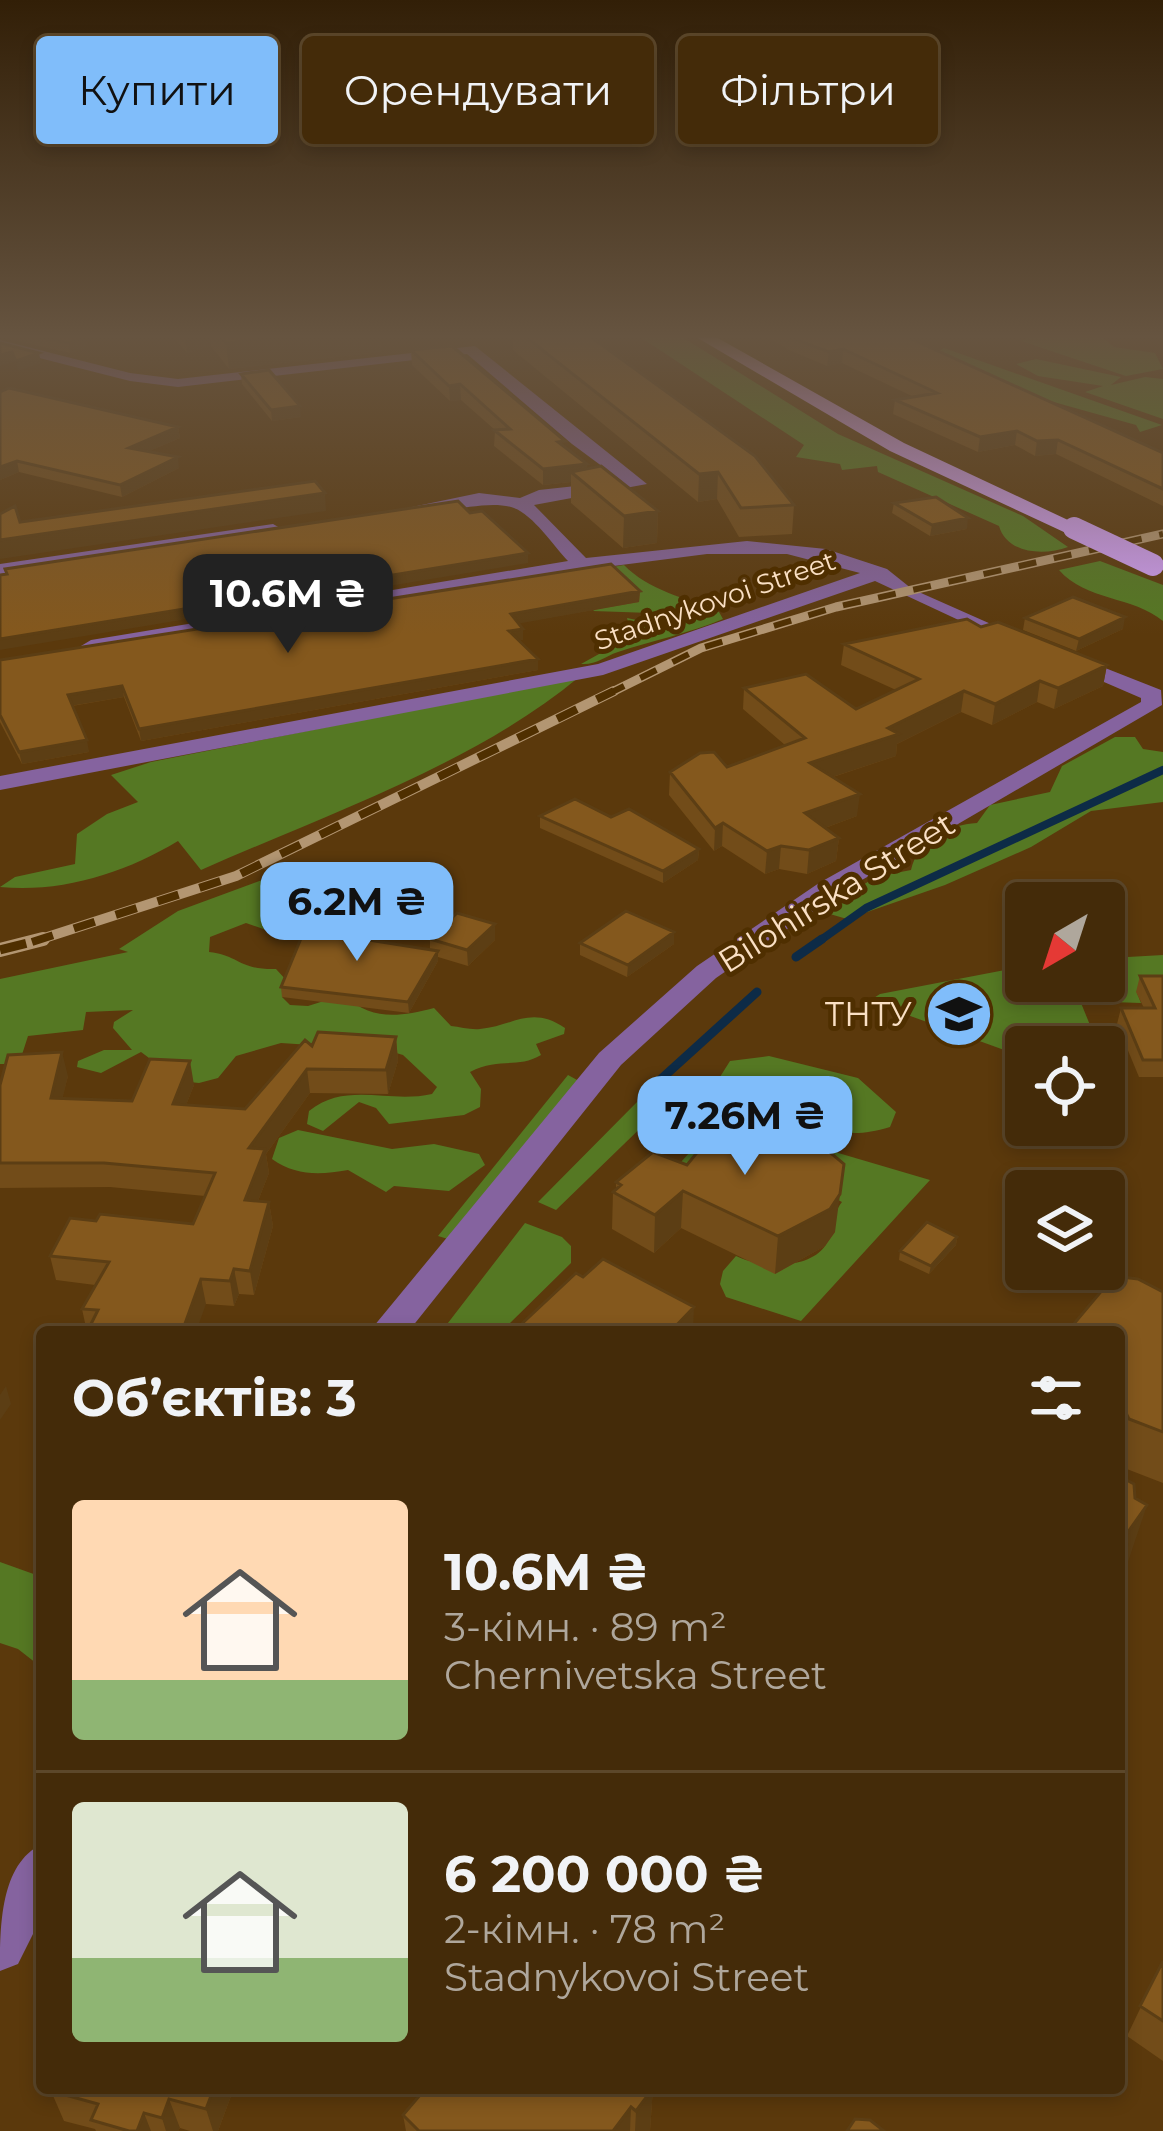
<!DOCTYPE html>
<html lang="uk">
<meta charset="utf-8">
<style>
body{margin:0;font-family:Montserrat,sans-serif;background:#4e3717;color:#f1f3f6;height:100vh;display:flex;flex-direction:column;font-size:45px;white-space:nowrap}
*{box-sizing:border-box;margin:0}
p{font-size:39px;color:#afa79c}
.icon{flex:none;width:66px;height:66px;fill:none;stroke:currentColor;stroke-width:2;stroke-linecap:round;stroke-linejoin:round}
.map{position:relative;flex:1;overflow:hidden}
.details{position:absolute;left:36px;top:1326px;width:1089px;height:768px;display:flex;flex-direction:column;background:#442b09;border-radius:12px;box-shadow:0 6px 18px #0003,0 0 0 3px #5c472a}
.details>*{flex:none}
.hud{position:absolute;left:36px;top:36px;width:1092px;height:108px;display:flex;gap:24px}
.needle{width:78px;rotate:219deg}
.tools{position:absolute;left:1005px;top:882px;display:grid;gap:24px}
.tools a{display:grid;place-items:center;width:120px;height:120px;border-radius:12px;background:#442b09;box-shadow:0 6px 18px #0003,0 0 0 3px #5c472a;font-size:60px}
.price{position:absolute;translate:-50% -102px;padding:0 27px;border-radius:24px;background:#80bdfa;color:#111;font-size:39px;line-height:78px;filter:drop-shadow(0 3px 6px #0008)}
.price::after{content:'';position:absolute;left:50%;top:72px;width:36px;height:27px;margin-left:-18px;background:inherit;clip-path:polygon(0 0,100% 0,50% 100%)}
.price.selected{background:#222;color:#fff}
ul{padding:0;list-style:none}
li{display:flex;align-items:center;gap:36px;height:300px;padding:0 36px}
li+li{border-top:3px solid #5c472a}
li span{display:grid;place-items:center;flex:none;width:336px;height:240px;border-radius:12px;color:#555}
li>.icon{margin-inline-start:auto}
span .icon{width:144px;height:144px;fill:#fffc;stroke-width:1}
li b{font-size:51px}
h2{display:flex;justify-content:space-between;align-items:center;height:144px;padding:0 36px;font-size:51px}
.chip{padding:0 42px;border-radius:12px;background:#442b09;box-shadow:0 6px 18px #0003,0 0 0 3px #5c472a;font-size:42px;line-height:108px}
.chip.selected{background:#80bdfa;color:#111}
.map>svg:first-child{display:block}
.green{fill:#557823}
.lines{fill:none;stroke-linecap:round;stroke-linejoin:round}
.stream-far1{stroke:#0d2b47;stroke-width:8}
.stream{stroke:#0d2b47;stroke-width:9}
.street{fill:#85639f;fill-rule:evenodd}
.highway{fill:#d09ff5;fill-rule:evenodd}
.rail-far2-casing{stroke:#b39672;stroke-width:9}
.rail-far1-casing{stroke:#b39672;stroke-width:10}
.rail-casing{stroke:#b39672;stroke-width:14}
.rail-far2{stroke:#4f2f00;stroke-width:6;stroke-dasharray:18;stroke-linecap:butt}
.rail-far1{stroke:#4f2f00;stroke-width:8;stroke-dasharray:22;stroke-linecap:butt}
.rail{stroke:#4f2f00;stroke-width:9;stroke-dasharray:27;stroke-linecap:butt}
.highway-bridge{stroke:#d09ff5;stroke-width:22}
.wall{fill:#724c19}
.shaded-wall{fill:#5c3e14}
.building{fill:#84581d;stroke:#5c3e14;stroke-width:3}
.labels{text-anchor:middle;stroke-width:10;stroke-linejoin:round;paint-order:stroke}
.far-street-label{font-size:27px;fill:#fae0c4;stroke:#4f2f00}
.street-label{font-size:33px;fill:#fae0c4;stroke:#4f2f00}
.poi-label{font-size:33px;fill:#fae0c4;stroke:#4f2f00;text-anchor:end}
</style>
<div class="map">
<svg width="1163" height="2131" viewBox="0 0 1163 2131">
<rect width="100%" height="100%" fill="#5b390c"/>
<path class="green" d="M640,337H682L838,434L1023,516L1068,547C1044,556 1007,554 999,526L878,472L877,466L842,470L840,464L796,457L804,445Z
M1030,337H1102L1114,347L1155,353L1163,369L1126,376L1021,341Z
M944,348L1162,425L1140,432L1136,425L1032,396L937,352Z
M1036,359L1121,377L1111,385L1145,377L1163,379V419L1085,392L1103,386L1038,376L1016,364Z
M1100,561L1163,585V621C1133,596 1086,601 1059,570Z
M624,565C648,590 686,598 719,612L723,619C688,634 653,640 618,652C603,657 597,665 581,664L608,649L612,633L630,629L627,618L670,627L678,624L651,613L593,611L615,594L596,570Z
M579,677C475,764 325,815 201,870L178,841C125,873 62,893 0,887L15,877L75,864L77,834L107,814L138,802L111,775L151,762Z
M1115,737H1135L1143,749L1163,752V802L1091,811L1031,847L945,885L847,919L823,912L875,877L911,870C918,839 948,825 977,823L990,805L1050,792L1062,766Z
M292,869C318,879 323,901 353,913L312,931L272,932L246,923L210,937L209,952C239,955 238,970 276,969L287,981L282,997L290,1005L308,1006L343,995C373,1021 398,1017 434,1008L451,1026C460,1027 471,1030 480,1029C513,1026 531,1005 565,1028L564,1034L536,1044L541,1055C518,1069 499,1057 470,1072L481,1089L480,1107L464,1115L389,1124L376,1108L359,1102L323,1131L307,1124L309,1111C347,1081 388,1104 432,1094L437,1087L403,1055L386,1050L281,1043L236,1056L218,1078L199,1083L180,1081L141,1052L101,1073L77,1067L78,1061L104,1050H132L113,1028L114,1022L133,1010L86,1012L83,1030L28,1036L19,1064H0V979L128,952L119,949L178,911Z
M1163,955V992L1137,993L1141,1003L1111,1002L1100,981L1110,958Z
M1026,966V981H1072L1099,1047H1026V1058L869,1001L880,994Z
M769,1056L858,1078L896,1112L890,1127C831,1145 817,1118 766,1103C743,1097 736,1104 713,1088L730,1061Z
M568,1075L579,1081L448,1239L438,1236Z
M638,1101L692,1110L930,1180L801,1321L726,1297L720,1284L723,1271L736,1256C758,1267 807,1271 825,1246C834,1234 831,1215 842,1202L830,1196L702,1181L681,1162L707,1133L656,1113L556,1210L538,1202Z
M298,1130L392,1149L434,1144L479,1154L485,1165L449,1191L394,1186L386,1192L348,1170C320,1175 296,1176 272,1159L279,1138Z
M525,1223L562,1237L571,1246V1263L501,1332H441Z
M0,1562L42,1577V1709L41,1667L18,1649L0,1643Z"/>
<g class="lines">
<path class="stream-far1" d="M818,942L866,908L1163,770"/>
<path class="stream" d="M796,957L822,939
M660,1080L757,992"/>
<path class="street" d="M0,340L130,373L178,379L475,346L647,484L534,505L586,558L747,541L826,549L887,569L912,589L1027,640L1010,644L875,581L603,675L0,790V776L598,664L860,573L787,554H707L582,570L84,650L81,646L91,640L568,561C554,546 533,515 514,508C484,497 432,520 412,507L479,493L520,498L539,490L622,481L572,444L467,354L178,387L130,381L0,348Z
M273,524L282,529L279,533L0,576V564Z
M1067,653L1161,690L1162,705L838,894L716,978L621,1065L408,1332H369L599,1053L697,966L819,883L1141,702V698L1060,663L1057,659Z
M42,1844V1916L18,1964L0,1971C0,1927 0,1864 42,1844Z"/>
<path class="highway" d="M696,337H716L904,443L1085,528L1082,533H1066L890,451Z"/>
<defs>
<path id="rail-far2" d="M608,694L701,648L836,607L1163,534"/>
<path id="rail-far1" d="M32,942L236,876L614,691"/>
<path id="rail" d="M0,950L43,939"/>
</defs>
<use href="#rail-far2" class="rail-far2-casing"/>
<use href="#rail-far1" class="rail-far1-casing"/>
<use href="#rail" class="rail-casing"/>
<use href="#rail-far2" class="rail-far2"/>
<use href="#rail-far1" class="rail-far1"/>
<use href="#rail" class="rail"/>
<path class="highway-bridge" d="M1074,528L1153,565"/>
</g>
<path class="wall" d="M0,337H78L84,338L86,348L70,353Z
M174,337H380L381,352L229,369L211,346L187,353Z
M513,337H591L794,505L792,534L739,537L717,499L698,502L513,350Z
M767,337H907L1163,453V506L1056,454L1035,456L1015,445L978,452L893,414L895,400L914,397L842,363L827,366L789,350Z
M411,350L565,447L587,464V469L658,511L657,543L623,548L571,503V482L543,485L494,446L495,430L461,400L450,401L412,365Z
M241,374L301,417L272,421L242,384Z
M0,392L178,427L180,438L149,451L179,468L122,497L19,472L0,480Z
M894,503L967,529L930,536L892,513Z
M640,591L639,602L518,623L523,640H518L538,670L141,741L124,697L72,706L89,752L22,764L0,722V660Z
M1025,618L1123,629L1076,651L1023,630Z
M981,627L1107,665L1103,686L1054,709L1037,702L992,725L961,712L897,744L896,756L833,777L857,816L825,828L839,838L836,861L807,874L779,869L765,874L722,846L714,851L669,795L670,772L727,767L785,745L743,709L744,688L856,709L896,690L841,665L844,644Z
M540,816L611,817L699,849L698,860L663,883L540,828Z
M330,916L368,940L430,950V939L495,940L468,966L438,957V961L409,1013L282,997L281,987L334,934Z
M580,943L674,944L627,977L580,955Z
M1140,976H1163V1077H1139L1117,1024L1121,1008H1144L1136,992Z
M396,1037L398,1061L388,1094L310,1093L266,1154L269,1173L258,1201L269,1202L273,1226L254,1295L239,1294L234,1306L206,1304L87,1332L82,1309L95,1285L56,1280L50,1256L96,1221L193,1224L205,1196L110,1187L0,1188V1085L68,1076L62,1098L132,1101L194,1085L186,1105L245,1109L312,1046Z
M653,1152L835,1232L825,1246L775,1274L681,1228L654,1253L612,1229L613,1192L616,1190V1182Z
M957,1237L956,1245L929,1274L899,1260L900,1251Z
M1163,1292V1483L1119,1466V1332Z
M1163,1961V2061L1127,2036Z
M53,2088H234L218,2131H190L180,2128L178,2131H96L95,2129L64,2121L51,2091Z
M653,2088L650,2131H406L403,2115Z"/>
<path class="shaded-wall" d="M185,337H210L211,346L187,353Z
M288,337H380L381,352L229,369L226,343Z
M84,338L86,348L70,353L69,343Z
M843,349L842,363L827,366L829,352Z
M12,352L14,362L0,366V355Z
M39,353L41,363L18,371L16,361Z
M460,384L461,400L450,401L449,386Z
M300,406L301,417L272,421L271,410Z
M178,427L180,438L131,459L129,448Z
M1017,431L1015,445L978,452L980,437Z
M1058,440L1056,454L1035,456L1037,441Z
M178,457L179,468L122,497L120,485Z
M17,461L19,472L0,480V467Z
M587,464V480L571,472V482L543,485V469Z
M718,472L717,499L698,502L699,474Z
M325,493L326,511L0,559V540Z
M658,511L657,543L623,548L624,516Z
M968,518L967,529L930,536L932,525Z
M528,553V563L0,650V639Z
M640,591L639,602L511,625V614Z
M1125,617L1123,629L1076,651L1079,639Z
M523,629V640L509,642V631Z
M538,659V670L141,741L139,729Z
M1107,665L1103,686L1054,709L1058,688Z
M1040,681L1037,702L992,725L995,704Z
M122,686L124,697L70,706L68,695Z
M964,691L961,712L897,744L896,756L808,785L810,763Z
M87,740L89,752L22,764L19,752Z
M860,794L857,816L803,836L805,813Z
M723,823L722,846L714,851L715,828Z
M839,838L836,861L807,874L809,850Z
M781,846L779,869L765,874L767,851Z
M699,849L698,860L663,883V871Z
M495,924V940L468,966L467,950Z
M674,932V944L627,977L628,965Z
M438,951V961L409,1013L408,1002Z
M396,1037L398,1061L388,1094L386,1070Z
M62,1052L68,1076L57,1122L51,1098Z
M190,1061L194,1085L177,1128L173,1104Z
M307,1069L310,1093L266,1154L269,1173L249,1224L245,1200L249,1148Z
M844,1164L835,1232L825,1246L775,1274L778,1236Z
M683,1191L681,1228L654,1253L655,1215Z
M269,1202L273,1226L254,1295L250,1271Z
M957,1237L956,1245L929,1274L931,1266Z
M234,1269L239,1294L234,1306L230,1281Z
M201,1279L206,1304L196,1332H182Z
M694,1307L693,1332H670Z
M6,1386L11,1404L0,1420V1395Z
M1147,1505L1125,1571L1119,1581V1548L1121,1542Z
M214,2088H234L218,2131H213L206,2109Z
M645,2088H653L650,2131H635L636,2111Z
M169,2099L180,2128L178,2131H166L162,2118Z
M631,2107L630,2131H613Z
M144,2113L151,2131H137Z"/>
<path class="building" d="M39,337H78L84,338L69,343Z
M221,337H288L226,343Z
M526,337H591L755,456L794,505L741,508L718,472L699,474Z
M789,337H907L1163,453V489L1058,440L1037,441L1017,431L980,437L895,400L937,393L843,349L829,352Z
M0,343L39,353L16,361L12,352L0,355Z
M452,346L565,441L558,442L587,464L543,469L494,430L510,429L460,384L449,386L411,350Z
M269,370L300,406L271,410L241,374Z
M9,388L178,427L129,448L178,457L120,485L17,461L0,467V392Z
M601,466L658,511L624,516L571,472Z
M315,481L325,493L0,540V514L15,506L20,522Z
M936,497L968,518L932,525L894,503Z
M458,501L470,513L482,511L528,553L0,639V575L7,574L5,569Z
M611,564L640,591L511,614L523,629L509,631L538,659L139,729L122,686L68,695L87,740L19,752L0,715V660Z
M1073,597L1125,617L1079,639L1025,618Z
M967,619L981,627L998,622L1107,665L1058,688L1040,681L995,704L964,691L888,728L899,734L810,763L860,794L805,813L839,838L809,850L781,846L767,851L723,823L715,828L670,772L700,753L714,752L727,767L805,738L744,688L806,674L856,709L919,679L844,644Z
M575,799L611,817L629,809L699,849L663,871L540,816Z
M356,911L368,940L438,951L408,1002L281,987L302,936L336,934L330,916Z
M626,911L674,932L628,965L580,943Z
M457,913L495,924L467,950L430,939Z
M1140,976H1163V1060H1143L1121,1008H1155Z
M318,1032L396,1037L386,1070L307,1069L249,1148L265,1149L245,1200L269,1202L250,1271L234,1269L230,1281L201,1279L182,1332H87L98,1310L82,1309L109,1262L50,1256L70,1218L96,1221L100,1214L193,1224L215,1173L104,1163H0V1085L8,1055L62,1052L51,1098L132,1101L150,1059L190,1061L173,1104L245,1109L305,1040L312,1046Z
M754,1121L787,1130L826,1149L844,1164L840,1194L830,1209L778,1236L683,1191L655,1215L613,1192L621,1185L616,1182L653,1152L687,1165L704,1144Z
M927,1222L957,1237L931,1266L900,1251Z
M603,1259L694,1307L670,1332H513L576,1273L583,1277Z
M1114,1276L1138,1279L1163,1292V1432L1129,1419L1125,1411L1119,1408V1332H1067Z
M1119,1476L1134,1484L1135,1498L1147,1505L1121,1542L1127,1545L1119,1557Z
M1163,1961V2021L1140,2006Z
M53,2088H214L206,2109L169,2099L162,2118L144,2113L137,2131H129L91,2120L98,2104L51,2091Z
M426,2088H647L651,2091L636,2111L631,2107L613,2131H419L403,2115Z
M855,2119L870,2120L884,2131H847Z"/>
<linearGradient id="sky" x2="0" y2="1"><stop stop-color="#321f07"/><stop offset="0.53" stop-color="#665440"/><stop offset="1" stop-color="#665440" stop-opacity="0"/></linearGradient>
<rect width="1163" height="635" fill="url(#sky)"/>
<defs>
<symbol id="university-disc" viewBox="-11 -11 22 22"><circle r="9.5" fill="#80bdfa" stroke="#4f2f00"/><path d="M0-5L7-2L0 1L-7-2ZM-4 1L0 2.5L4 1V4Q0 6-4 4Z" fill="#111"/></symbol>
</defs>
<g fill-rule="evenodd">
<use href="#university-disc" x="921" y="976" width="76" height="76"/>
</g>
<g class="labels">
<g class="far-street-label">
<text transform="translate(715 601) rotate(-19)" y="9">Stadnykovoi Street</text>
</g>
<g class="street-label">
<text transform="translate(836 892) rotate(-32)" y="12">Bilohirska Street</text>
</g>
<g class="poi-label">
<text x="912" y="1026">ТНТУ</text>
</g>
</g>
</svg>
<div class="tools">
<a><svg class="needle" viewBox="-14 -14 28 28"><path d="M0-13l5 13h-10z" fill="#e53935"/><path d="M0 13l5-13h-10z" fill="#afa79c"/></svg></a>
<a><svg class="icon" aria-label="locate" viewBox="0 0 24 24"><circle cx="12" cy="12" r="6"/><path d="M12 2v4M12 18v4M2 12h4M18 12h4"/></svg></a>
<a><svg class="icon" aria-label="layers" viewBox="0 0 24 24"><path d="M12 4l9 5-9 5-9-5zM3 14l9 5 9-5"/></svg></a>
</div>
<b class="price selected" style="left:288px;top:656px">10.6M ₴</b>
<b class="price" style="left:357px;top:964px">6.2M ₴</b>
<b class="price" style="left:745px;top:1178px">7.26M ₴</b>
<div class="hud">
<a class="chip selected">Купити</a>
<a class="chip">Орендувати</a>
<a class="chip">Фільтри</a>
</div>
<section class="details">
<h2>Об’єктів: 3<svg class="icon" aria-label="filters" viewBox="0 0 24 24"><path d="M4 7h16M4 17h16"/><circle cx="9" cy="7" r="2"/><circle cx="15" cy="17" r="2"/></svg></h2>
<ul>
<li><span style="background:linear-gradient(#ffd9b3 75%,#8fb573 0)"><svg class="icon" aria-label="home" viewBox="0 0 24 24"><path d="M3 11l9-7 9 7M6 9v11h12V9"/></svg></span><div><b>10.6M ₴</b><p>3-кімн. · 89 m²</p><p>Chernivetska Street</p></div></li>
<li><span style="background:linear-gradient(#dfe7d0 65%,#8fb573 0)"><svg class="icon" aria-label="home" viewBox="0 0 24 24"><path d="M3 11l9-7 9 7M6 9v11h12V9"/></svg></span><div><b>6 200 000 ₴</b><p>2-кімн. · 78 m²</p><p>Stadnykovoi Street</p></div></li>
</ul>
</section>
</div>
